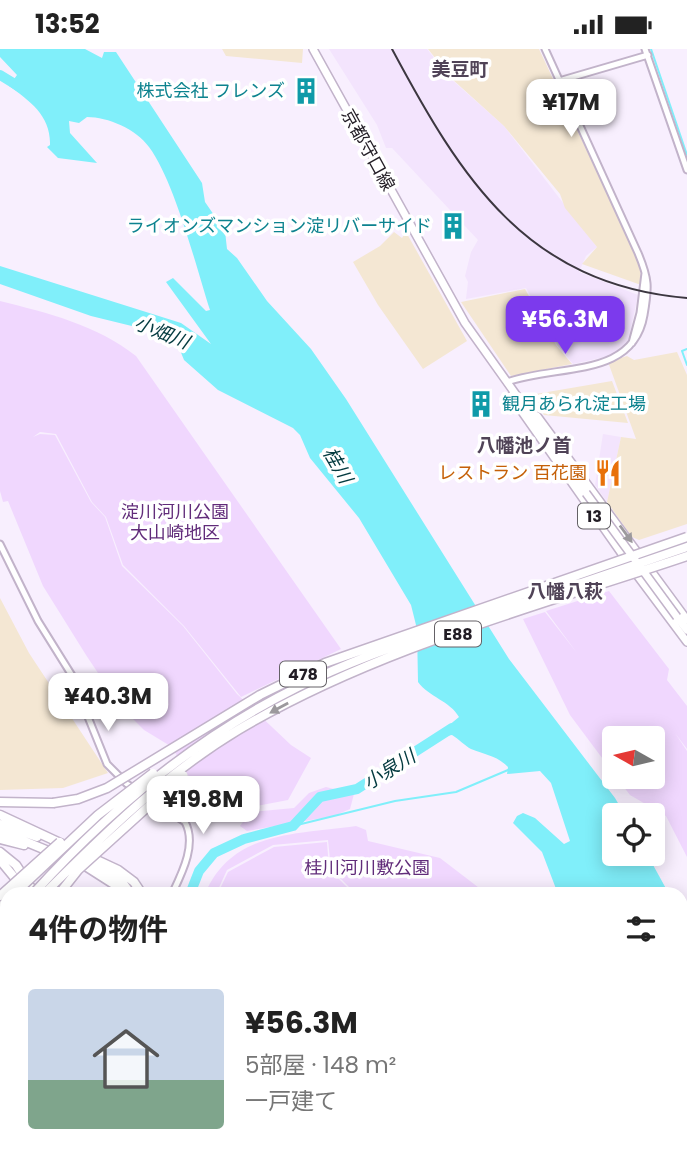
<!DOCTYPE html>
<html lang="ja">
<meta charset="utf-8">
<style>
body{margin:0;font-family:Poppins,"Noto Sans JP",sans-serif;background:#f6f6f6;color:#222;height:100vh;display:flex;flex-direction:column;font-size:26px;white-space:nowrap}
*{box-sizing:border-box;margin:0}
p{font-size:23px;color:#767676}
.icon{flex:none;width:38px;height:38px;fill:none;stroke:currentColor;stroke-width:2;stroke-linecap:round;stroke-linejoin:round}
.map{position:relative;flex:1;overflow:hidden}
.sheet{position:absolute;left:0px;top:838px;width:688px;height:275px;display:flex;flex-direction:column;background:#fff;border-radius:21px 21px 0 0;box-shadow:0 4px 18px #0003}
.sheet>*{flex:none}
.needle{width:46px;rotate:278deg}
.tools{position:absolute;left:602px;top:677px;display:grid;gap:14px}
.tools a{display:grid;place-items:center;width:63px;height:63px;border-radius:7px;background:#fff;box-shadow:0 4px 18px #0003;font-size:35px}
.price{position:absolute;translate:-50% -60px;padding:0 16px;border-radius:14px;background:#fff;color:#222;font-size:23px;line-height:46px;filter:drop-shadow(0 2px 4px #0008)}
.price::after{content:'';position:absolute;left:50%;top:42px;width:21px;height:16px;margin-left:-10px;background:inherit;clip-path:polygon(0 0,100% 0,50% 100%)}
.price.active{background:#7c3aed;color:#fff}
ul{padding:0;list-style:none}
li{display:flex;align-items:center;gap:21px;height:175px;padding:0 28px}
li+li{border-top:2px solid #e0e0e0}
li span{display:grid;place-items:center;flex:none;width:196px;height:140px;border-radius:7px;color:#555}
li>.icon{margin-inline-start:auto}
span .icon{width:84px;height:84px;fill:#fffc;stroke-width:1}
li b{font-size:30px}
h2{display:flex;justify-content:space-between;align-items:center;height:84px;padding:0 28px;font-size:30px}
.status{display:flex;justify-content:space-between;align-items:center;height:49px;padding:0 35px;background:#fff;direction:ltr}
.status svg{height:19px;fill:currentColor}
.map>svg:first-child{display:block}
.built{fill:#f3e4fd}
.industrial{fill:#f4e7d3}
.green{fill:#f0d7fe}
.water{fill:#80effa}
.lines{fill:none;stroke-linecap:round;stroke-linejoin:round}
.stream{stroke:#80effa;stroke-width:2}
.river{stroke:#80effa;stroke-width:10}
.minor-casing{stroke:#c2b3ca;stroke-width:9}
.major-casing{stroke:#c2b3ca;stroke-width:10}
.highway-casing{stroke:#c2b3ca;stroke-width:11}
.minor{stroke:#fff;stroke-width:5}
.major{stroke:#fff;stroke-width:7}
.highway{stroke:#fff;stroke-width:8}
.rail{stroke:#3c3740;stroke-width:2}
.major-bridge-casing{stroke:#c2b3ca;stroke-width:10;stroke-linecap:butt}
.highway-bridge-casing{stroke:#c2b3ca;stroke-width:11;stroke-linecap:butt}
.major-bridge{stroke:#fff;stroke-width:7}
.highway-bridge{stroke:#fff;stroke-width:8}
.oneway{fill:#9c999d}
.labels{text-anchor:middle;stroke-width:7;stroke-linejoin:round;paint-order:stroke}
.shield{fill:#fff;stroke:#646166;stroke-width:2}
.shield-label{font-size:16px;font-weight:bold;fill:#221d25}
.culture-label{font-size:18px;fill:#0d838f;stroke:#fff;text-anchor:end}
.street-label{font-size:18px;fill:#221d25;stroke:#fff}
.food-label{font-size:18px;fill:#c56008;stroke:#fff;text-anchor:end}
.park-label{font-size:18px;fill:#612c7a;stroke:#fff}
.neighbourhood-label{font-size:19px;font-weight:bold;fill:#504357;stroke:#fff}
.water-label{font-size:19px;font-style:italic;fill:#033a3f;stroke:#fff}
</style>
<div class="status"><b>13:52</b><svg viewBox="0 0 49 12"><path d="M0 12V9h3v3zM5 12V6h3v6zM10 12V3h3v9zM15 12V0h3v12zM26 1h20v11H26zM47 4h2v5h-2z"/></svg></div>
<div class="map">
<svg width="687" height="1112" viewBox="0 0 687 1112">
<rect width="100%" height="100%" fill="#f8effe"/>
<path class="built" d="M329,0H427L451,30L504,77L597,198L586,207L579,223L638,246L629,289L624,299L614,306L573,315L557,296L526,239L466,250L468,233L465,227L471,203L478,191L392,99H386L377,76Z
M603,385L621,388L607,453L595,436Z"/>
<path class="industrial" d="M222,0H303L302,14L226,7Z
M428,0H539L640,215L641,236L582,215L597,198L565,159L560,145L504,77L452,30Z
M394,183L402,189L406,183L467,292L423,320L378,256L353,213L380,197Z
M525,240L556,296L572,315L511,327L461,253Z
M677,303L687,326V475L639,491L632,488L607,453L621,388L636,390L608,313L627,307L634,311Z
M612,332L628,374L544,366L530,346Z
M0,549L29,604L108,724L63,739L0,741Z
M7,1021V1106H524L529,1112H0V1028Z"/>
<path class="green" d="M0,252C48,264 97,276 136,307L341,600L241,648L184,577L123,516L106,468L92,453L56,385L40,383L33,388L40,385L55,386L91,453L105,468L122,517L183,577L237,645L291,696L311,709L288,751L235,761L211,752L196,740L172,698L144,681L120,657L86,606L43,537L8,452L3,453L0,442Z
M609,542L669,620L667,631L687,657V700L675,684L687,702V808L666,767L630,746L616,728H653V690H614V725L570,666L523,570L545,563L577,604L546,562Z
M326,738L354,745L350,760L334,767L247,782L240,777L250,763L294,759L309,744Z
M356,777L366,781L368,792L440,809L487,845H356L331,820L328,791L273,796L227,821L216,845H205C232,781 296,786 356,777Z
M327,793L329,820L354,845L218,844L228,823L274,798Z"/>
<path class="water" d="M0,0H85L102,9L104,3H116L202,134L205,153L225,182L227,200L237,209L267,252L311,300L346,350L509,610L615,749L625,766H614V805H647L669,845H558L542,803L513,774L517,767L523,764L535,769L564,795L570,792L551,734L540,722L507,725L508,718C496,706 485,706 471,700C465,697 459,690 452,686L445,687L442,682L459,668C450,652 429,648 418,633L417,580L411,556L359,469L310,409L300,386L293,379L218,341L184,311L178,296L144,280L91,267L0,235V217L181,274L211,295L166,233L173,229L206,262L210,261C196,218 175,133 149,98C136,80 108,68 87,68L79,74L69,72L70,84L97,114L58,109L47,98L50,96C51,67 30,52 9,37L17,26L0,8Z
M681,866L687,878V1047L681,1040Z"/>
<g class="lines">
<path class="stream" d="M651,0L687,106
M687,300L682,302L687,316
M293,777L395,752L456,743L508,721"/>
<path class="river" d="M0,26L23,40
M190,845L199,822L214,804L244,790L293,777L320,748L357,740L452,679
M0,979L7,973"/>
<defs>
<path id="minor" d="M645,0L687,121
M559,32L648,6
M632,294L640,264L645,224
M507,333C557,315 633,330 644,266C649,238 649,230 638,204L545,0
M0,495L38,572L81,641L86,663L107,715L127,735L185,773C197,795 182,824 172,845
M171,750L186,767L185,773
M0,959L7,953"/>
<path id="major" d="M313,0L465,274L586,444
M511,347L627,512
M537,367L687,571
M634,522L687,593
M677,568L687,581"/>
<path id="highway" d="M0,753L53,754
M0,766L118,821L134,833L142,845
M0,775L37,788
M0,782L87,818L123,841
M0,790L24,796
M0,803L16,816L35,845
M0,811L28,845
M87,811L120,830L131,845
M0,858L7,852
M0,904L7,894
M0,926L7,922
M0,934L7,929"/>
</defs>
<use href="#minor" class="minor-casing"/>
<use href="#major" class="major-casing"/>
<use href="#highway" class="highway-casing"/>
<use href="#minor" class="minor"/>
<use href="#major" class="major"/>
<use href="#highway" class="highway"/>
<path class="rail" d="M392,0C461,129 526,235 687,249"/>
<defs>
<path id="major-bridge" d="M586,444L677,568"/>
<path id="highway-bridge" d="M53,754L78,750L107,739L260,646L325,614L687,488
M14,845L98,766L153,724
M33,845C109,761 197,688 298,638C355,609 416,590 476,569C547,546 617,522 687,498
M44,845C104,785 165,725 238,681C376,599 536,558 687,507
M59,845L78,821L183,726
M0,847L60,793
M0,883L7,875"/>
</defs>
<use href="#major-bridge" class="major-bridge-casing"/>
<use href="#highway-bridge" class="highway-bridge-casing"/>
<use href="#major-bridge" class="major-bridge"/>
<use href="#highway-bridge" class="highway-bridge"/>
</g>
<defs><path id="oneway-solid" d="M-6-.8H1V-3.2L6.5 0L1 3.2V.8H-6Z" transform="scale(1.75)"/></defs>
<g class="oneway">
<use href="#oneway-solid" transform="translate(626 485) rotate(54)"/>
<use href="#oneway-solid" transform="translate(279 659) rotate(151)"/>
</g>
<defs>
<symbol id="building-bare" viewBox="-9 -9 18 18"><path d="M-4-6H4V6H1V3H-1V6H-4ZM-2.5-4.3h1.7v1.8h-1.7ZM.8-4.3h1.7v1.8H.8ZM-2.5-1h1.7V.8h-1.7ZM.8-1h1.7V.8H.8Z" fill="#0f9aa8" stroke="#fff" stroke-width="2.5" paint-order="stroke"/></symbol>
<symbol id="restaurant-bare" viewBox="-9 -9 18 18"><path d="M-5-6h1v4h1v-4h1v4h1v-4h1v5L-1.5 .5V6h-2V.5L-5-1ZM5-6V6H3V1.5H1.5Q1.5-4 5-6Z" fill="#e8710a" stroke="#fff" stroke-width="2.5" paint-order="stroke"/></symbol>
</defs>
<g fill-rule="evenodd">
<use href="#building-bare" x="287" y="23" width="38" height="38"/>
<use href="#building-bare" x="434" y="158" width="38" height="38"/>
<use href="#building-bare" x="462" y="336" width="38" height="38"/>
<use href="#restaurant-bare" x="589" y="405" width="38" height="38"/>
</g>
<g class="labels">
<g class="shield">
<rect x="578" y="454.5" width="32" height="25" rx="5"/>
<rect x="435" y="572.5" width="46" height="25" rx="5"/>
<rect x="280" y="612.5" width="46" height="25" rx="5"/>
</g>
<g class="shield-label">
<text x="594" y="473">13</text>
<text x="458" y="591">E88</text>
<text x="303" y="631">478</text>
</g>
<g class="culture-label">
<text x="285" y="48">株式会社 フレンズ</text>
<text x="432" y="183">ライオンズマンション淀リバーサイド</text>
<text x="502" y="361" text-anchor="start">観月あられ淀工場</text>
</g>
<g class="street-label">
<text transform="translate(368 101) rotate(61)" y="6">京都守口線</text>
</g>
<g class="food-label">
<text x="587" y="430">レストラン 百花園</text>
</g>
<g class="park-label">
<text x="175" y="469">淀川河川公園<tspan x="175" dy="21">大山崎地区</tspan></text>
<text x="367" y="825">桂川河川敷公園</text>
</g>
<g class="neighbourhood-label">
<text x="460" y="27">美豆町</text>
<text x="524" y="403">八幡池ノ首</text>
<text x="565" y="549">八幡八萩</text>
</g>
<g class="water-label">
<text transform="translate(162 283) rotate(22)" y="7">小畑川</text>
<text transform="translate(338 416) rotate(60)" y="7">桂川</text>
<text transform="translate(389 720) rotate(-32)" y="7">小泉川</text>
</g>
</g>
</svg>
<div class="tools">
<a><svg class="needle" viewBox="-14 -14 28 28"><path d="M0-13l5 13h-10z" fill="#e53935"/><path d="M0 13l5-13h-10z" fill="#767676"/></svg></a>
<a><svg class="icon" aria-label="locate" viewBox="0 0 24 24"><circle cx="12" cy="12" r="6"/><path d="M12 2v4M12 18v4M2 12h4M18 12h4"/></svg></a>
</div>
<b class="price" style="left:571px;top:90px">¥17M</b>
<b class="price active" style="left:565px;top:307px">¥56.3M</b>
<b class="price" style="left:108px;top:684px">¥40.3M</b>
<b class="price" style="left:203px;top:787px">¥19.8M</b>
<section class="sheet">
<h2>4件の物件<svg class="icon" aria-label="filters" viewBox="0 0 24 24"><path d="M4 7h16M4 17h16"/><circle cx="9" cy="7" r="2"/><circle cx="15" cy="17" r="2"/></svg></h2>
<ul>
<li><span style="background:linear-gradient(#c9d6e8 65%,#7fa58c 0)"><svg class="icon" aria-label="home" viewBox="0 0 24 24"><path d="M3 11l9-7 9 7M6 9v11h12V9"/></svg></span><div><b>¥56.3M</b><p>5部屋 · 148 m²</p><p>一戸建て</p></div></li>
</ul>
</section>
</div>
